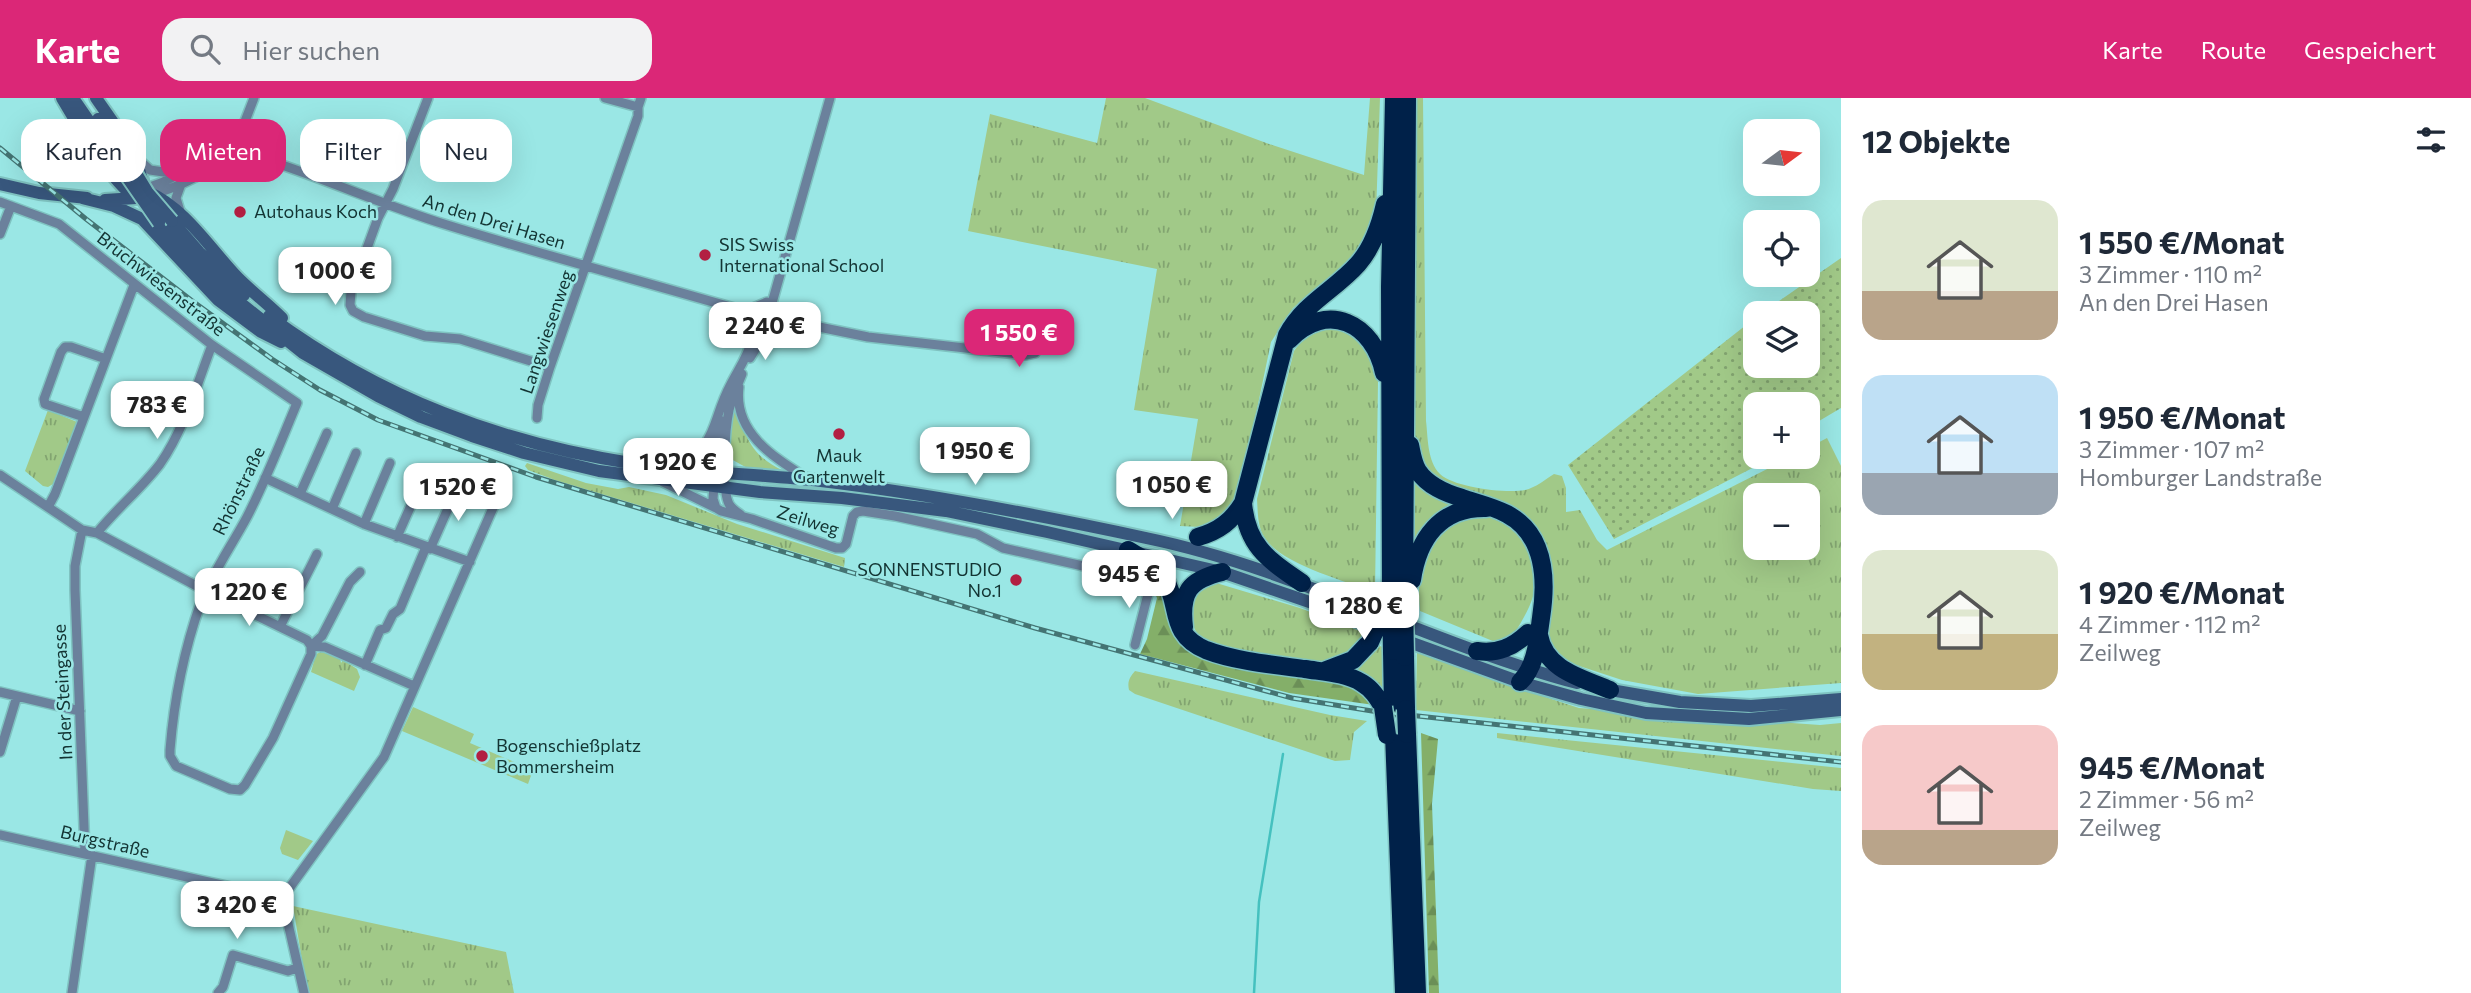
<!DOCTYPE html>
<html lang="de">
<meta charset="utf-8">
<style>
body{margin:0;font-family:Commissioner,sans-serif;background:#f2f2f3;color:#1f2937;height:100vh;display:flex;flex-direction:column;font-size:26px;white-space:nowrap}
*{box-sizing:border-box;margin:0}
p{font-size:23px;color:#747a83}
.icon{flex:none;width:38px;height:38px;fill:none;stroke:currentColor;stroke-width:2;stroke-linecap:round;stroke-linejoin:round}
.map{position:relative;flex:1;overflow:hidden}
.drawer{display:flex;flex-direction:column;background:#fff;width:630px}
.drawer>*{flex:none}
.guide{position:absolute;left:21px;top:21px;width:665px;height:63px;display:flex;gap:14px}
.needle{width:46px;rotate:75deg}
.buttons{position:absolute;left:1743px;top:21px;display:grid;gap:14px}
.buttons a{display:grid;place-items:center;width:77px;height:77px;border-radius:14px;background:#fff;box-shadow:0 7px 28px #0002;font-size:35px}
.price{position:absolute;translate:-50% -60px;padding:0 16px;border-radius:14px;background:#fff;color:#222;font-size:23px;line-height:46px;filter:drop-shadow(0 2px 4px #0008)}
.price::after{content:'';position:absolute;left:50%;top:42px;width:21px;height:16px;margin-left:-10px;background:inherit;clip-path:polygon(0 0,100% 0,50% 100%)}
.price.current{background:#db2777;color:#fff}
ul{padding:0;list-style:none}
li{display:flex;align-items:center;gap:21px;height:175px;padding:0 21px}
li span{display:grid;place-items:center;flex:none;width:196px;height:140px;border-radius:21px;color:#555}
li>.icon{margin-inline-start:auto}
span .icon{width:84px;height:84px;fill:#fffc;stroke-width:1}
li b{font-size:30px}
h2{display:flex;justify-content:space-between;align-items:center;height:84px;padding:0 21px;font-size:30px}
.pill{padding:0 24px;border-radius:21px;background:#fff;box-shadow:0 7px 28px #0002;font-size:24px;line-height:63px}
.pill.current{background:#db2777;color:#fff}
header{display:flex;align-items:center;gap:42px;box-sizing:border-box;height:98px;padding:0 35px;background:#db2777;color:#fff}
header strong{font-size:33px}
nav{display:flex;gap:38px;margin-inline-start:auto;font-size:24px}
.search{width:490px;height:63px;background:#f2f2f3;display:flex;align-items:center;gap:18px;box-sizing:border-box;padding:0 24px;border-radius:21px;color:#747a83;font-size:26px}
main{display:flex;flex:1;min-height:0}
.map>svg:first-child{display:block}
.grass{fill:url(#grass-tufts);fill-rule:evenodd}
.forest{fill:url(#forest-firs)}
.garden{fill:url(#garden-dots)}
.pitch{fill:#a1c988}
.lines{fill:none;stroke-linecap:round;stroke-linejoin:round}
.stream{stroke:#45c1bf;stroke-width:2.5}
.street-casing{stroke:#7fc3c1;stroke-width:12}
.secondary-casing{stroke:#7fc3c1;stroke-width:16}
.highway-casing{stroke:#7fc3c1;stroke-width:21}
.street{stroke:#6b819c;stroke-width:9}
.secondary{stroke:#38577d;stroke-width:12}
.highway{stroke:#002149;stroke-width:18}
.rail-casing{stroke:#447473;stroke-width:5}
.rail{stroke:#9ae7e5;stroke-width:2.5;stroke-dasharray:8;stroke-linecap:butt}
.secondary-bridge-casing{stroke:#7fc3c1;stroke-width:16;stroke-linecap:butt}
.highway-bridge-casing{stroke:#7fc3c1;stroke-width:21;stroke-linecap:butt}
.secondary-bridge{stroke:#38577d;stroke-width:12}
.highway-bridge{stroke:#002149;stroke-width:18}
.poi-dot{fill:#b21f42;stroke:#9ae7e5;stroke-width:2.5}
.labels{text-anchor:middle;stroke-width:5;stroke-linejoin:round;paint-order:stroke}
.poi-label{font-size:18px;fill:#133433;stroke:#9ae7e5;text-anchor:start}
.street-label{font-size:18px;fill:#133433;stroke:#9ae7e5}
</style>
<header>
<strong>Karte</strong>
<div class="search"><svg class="icon" aria-label="search" viewBox="0 0 24 24"><circle cx="10" cy="10" r="6"/><path d="M15 15l6 6"/></svg>Hier suchen</div>
<nav><a>Karte</a><a>Route</a><a>Gespeichert</a></nav>
</header>
<main>
<div class="map">
<svg width="1841" height="895" viewBox="0 0 1841 895">
<defs>
<pattern id="grass-tufts" width="24" height="20" patternUnits="userSpaceOnUse" patternTransform="scale(1.75)"><rect width="24" height="20" fill="#a1c988"/><path d="M3 7l-1-3M5 7V3M7 7l1-3M15 17l-1-3M17 17v-4M19 17l1-3" fill="none" stroke="#82a470"/></pattern>
<pattern id="forest-firs" width="22" height="20" patternUnits="userSpaceOnUse" patternTransform="scale(1.75)"><rect width="22" height="20" fill="#84af69"/><path d="M5 1l3.5 6h-7zM16 11l3.5 6h-7z" fill="#6b8f57"/></pattern>
<pattern id="garden-dots" width="8" height="8" patternUnits="userSpaceOnUse" patternTransform="scale(1.75)"><rect width="8" height="8" fill="#a1c988"/><path d="M2 2h.1M6 6h.1" fill="none" stroke="#82a470" stroke-width="1.8" stroke-linecap="round"/></pattern>
</defs>
<rect width="100%" height="100%" fill="#9ae7e5"/>
<path class="grass" d="M1106,0H1145L1269,46L1364,77L1370,0H1380L1376,116L1362,147L1339,172L1293,210L1271,244L1242,383L1233,408L1219,422L1200,429L1180,428L1198,321L1134,312L1157,171L968,133L990,16L1097,45Z
M1415,0H1423L1426,323C1428,339 1427,363 1440,376C1453,389 1506,396 1525,392C1535,390 1546,381 1554,376L1562,378L1566,390V414L1580,412L1597,442L1607,452L1791,359H1808V350L1827,340L1841,368V585L1698,596L1622,582L1558,561L1547,547L1545,447L1429,380L1414,347ZM1755,397H1808V450H1755Z
M1337,229L1353,234L1376,261L1378,284L1375,494C1345,483 1286,467 1267,443C1257,431 1258,415 1257,401L1294,253C1306,236 1316,232 1337,229Z
M734,309C748,339 748,356 784,373L783,375L749,371L731,361V324Z
M48,312L77,324L53,386L48,389L43,388L25,373Z
M527,365L586,385L618,391L629,389L666,397L737,426L845,460L844,469L555,382L528,372L525,368Z
M1409,369L1473,407L1410,458Z
M1474,416C1532,421 1552,470 1524,519C1517,532 1513,539 1500,546L1420,513C1418,492 1418,453 1433,436C1440,429 1464,421 1474,416Z
M1213,484L1300,510L1365,535C1363,546 1350,556 1340,561C1320,570 1291,562 1271,559C1243,554 1195,556 1192,520C1191,508 1193,500 1199,489Z
M1375,546L1385,550L1387,605L1336,573Z
M1417,549L1515,589L1579,610L1820,627L1841,625V658L1416,612Z
M321,554L340,559L341,565L343,562L357,571L360,579L354,593L311,574L316,556Z
M1135,573L1330,617L1367,623L1354,634L1350,662L1335,663L1135,596L1129,592C1127,583 1130,579 1135,573Z
M1497,635L1841,670V693L1813,691L1497,640Z
M293,808L506,854L514,895H310L305,880Z"/>
<path class="forest" d="M1118,465L1139,472L1158,483L1164,492L1167,521L1177,539L1268,572L1349,588L1362,594L1374,607L1289,595L1140,556L1147,541L1157,500L1151,486L1122,473Z
M1421,635L1438,641L1432,706L1439,895H1429Z"/>
<path class="garden" d="M1841,160V310L1814,326L1820,336L1808,342V306H1755V359H1774L1614,441L1568,367L1755,220V268H1808V215H1762Z"/>
<path class="pitch" d="M413,609L474,636L470,645L533,672L528,686L402,633Z
M286,732L313,743L298,762L282,756L280,750Z"/>
<g class="lines">
<path class="stream" d="M1254,895L1259,804L1283,656"/>
<defs>
<path id="street" d="M428,0L393,91L378,120L351,194L350,207L353,213L364,219L425,238L460,241L550,269
M605,0L638,9
M137,60L150,72L177,76
M230,62L254,0
M141,92L161,85L208,62L257,61L273,64C331,83 386,108 444,126C546,158 649,185 751,215
M152,96C178,91 204,73 229,63
M0,104L59,126L212,247L297,305C281,343 266,382 247,419C232,447 213,474 201,504C184,552 174,602 170,652V658L176,668L230,691L240,692L245,687L273,640L311,556V548
M180,113L176,100L181,86
M0,136L11,108
M772,205L830,0
M780,221L868,239L1026,257L1035,255
M750,260L766,234
M739,289C733,335 775,360 808,381
M84,319L45,306L44,301L61,254L65,249H71L106,261
M537,320L538,307L550,269L638,18V9L641,0
M719,321L713,401L716,410L721,413L752,421L836,450H842L846,446L853,418L857,414L863,413L895,418L977,436L1003,450L1114,475L1144,487L1148,496L1135,547
M676,370C720,345 710,325 731,286C738,272 748,258 752,242C754,231 749,221 753,210L767,204L778,211L780,223L774,231L766,234L753,227
M0,377L82,432L97,435L206,493L307,542L311,548
M265,380L364,426L470,464
M663,384L716,410
M300,396L327,335
M48,409L55,396L134,187
M332,411L356,355
M741,417C737,414 732,411 729,406C721,390 725,331 729,312C732,300 737,288 742,276
M364,426L390,365
M82,432L75,468V492L85,755
M97,435C116,411 141,391 160,366C184,332 197,286 212,247
M397,439L424,378
M430,451L458,388
M280,529C292,504 305,481 317,456
M311,548L325,549L414,588
M311,548L322,538L350,484L360,474
M365,567L380,532L386,530L393,516L400,511L426,449
M0,594L80,613
M0,654L17,598
M0,737L284,801
M72,895L92,757
M218,895L223,889L233,857L288,873L297,870
M304,895L284,808L288,792L384,659L503,387"/>
<path id="secondary" d="M62,0C79,29 110,82 136,100
M73,0L121,70
M96,0C113,25 135,52 142,82
M98,21L127,61
M0,86L39,95L87,100
M148,94C185,110 211,152 238,180C252,194 268,206 282,220
M82,100L114,108L142,121L218,202L261,234L281,244
M105,102L136,100
M172,123L199,154L244,197
M159,125L213,183L303,255L378,298L421,319L472,338L524,355L599,373L760,394L842,400L946,413L1047,434L1222,474L1321,508L1384,534
M269,218C380,300 500,345 636,366C697,375 759,376 821,383C930,396 1039,417 1146,440C1296,471 1430,546 1577,585
M1401,541L1520,584L1581,601L1646,615L1749,621L1841,612
M1605,591L1680,604L1751,608L1841,601"/>
<path id="highway" d="M1289,242C1327,202 1374,225 1384,275
M1410,347C1412,356 1413,365 1418,373C1428,388 1445,395 1462,400C1477,405 1494,409 1507,416C1546,437 1547,482 1541,520C1538,541 1536,569 1520,584
M1243,405C1247,449 1269,462 1302,485
M1198,439C1219,433 1232,423 1243,405L1287,237C1304,205 1335,192 1358,166C1373,149 1380,128 1385,106
M1128,452C1141,460 1157,467 1165,481C1181,508 1168,536 1206,552C1234,563 1275,567 1305,571C1324,574 1346,575 1362,585C1372,591 1377,599 1383,609
M1412,482C1418,441 1440,409 1486,410
M1391,500L1390,189L1394,0
M1404,505L1407,0
M1184,529C1180,494 1189,482 1222,474
M1539,537C1545,572 1582,580 1610,592
M1392,553L1393,610
M1477,553C1498,556 1513,549 1528,535
M1405,559L1406,611
M1324,573L1353,562L1370,544
M1407,636L1417,895
M1394,637L1404,895"/>
</defs>
<use href="#street" class="street-casing"/>
<use href="#secondary" class="secondary-casing"/>
<use href="#highway" class="highway-casing"/>
<use href="#street" class="street"/>
<use href="#secondary" class="secondary"/>
<use href="#highway" class="highway"/>
<defs>
<path id="rail" d="M0,50L86,121L191,202L272,261L320,292L378,322L536,379L1035,530L1292,600L1372,613L1841,664"/>
</defs>
<use href="#rail" class="rail-casing"/>
<use href="#rail" class="rail"/>
<defs>
<path id="secondary-bridge" d="M131,67L148,95L172,123
M121,70L159,125"/>
<path id="highway-bridge" d="M1391,500L1392,553
M1404,505L1405,559
M1370,544L1379,524L1384,501
M1383,609L1387,637
M1406,611L1407,636"/>
</defs>
<use href="#secondary-bridge" class="secondary-bridge-casing"/>
<use href="#highway-bridge" class="highway-bridge-casing"/>
<use href="#secondary-bridge" class="secondary-bridge"/>
<use href="#highway-bridge" class="highway-bridge"/>
</g>
<g class="poi-dot">
<circle cx="240" cy="114" r="7"/>
<circle cx="705" cy="157" r="7"/>
<circle cx="839" cy="336" r="7"/>
<circle cx="1016" cy="482" r="7"/>
<circle cx="482" cy="658" r="7"/>
</g>
<g class="labels">
<g class="poi-label">
<text x="254" y="120">Autohaus Koch</text>
<text x="719" y="153">SIS Swiss<tspan x="719" dy="21">International School</tspan></text>
<text x="839" y="364" text-anchor="middle">Mauk<tspan x="839" dy="21">Gartenwelt</tspan></text>
<text x="1002" y="478" text-anchor="end">SONNENSTUDIO<tspan x="1002" dy="21">No.1</tspan></text>
<text x="496" y="654">Bogenschießplatz<tspan x="496" dy="21">Bommersheim</tspan></text>
</g>
<g class="street-label">
<text transform="translate(494 124) rotate(17)" y="6">An den Drei Hasen</text>
<text transform="translate(161 186) rotate(38)" y="6">Bruchwiesenstraße</text>
<text transform="translate(547 234) rotate(-71)" y="6">Langwiesenweg</text>
<text transform="translate(239 393) rotate(-64)" y="6">Rhönstraße</text>
<text transform="translate(808 423) rotate(17)" y="6">Zeilweg</text>
<text transform="translate(63 594) rotate(-93)" y="6">In der Steingasse</text>
<text transform="translate(105 744) rotate(13)" y="6">Burgstraße</text>
</g>
</g>
</svg>
<div class="buttons">
<a><svg class="needle" viewBox="-14 -14 28 28"><path d="M0-13l5 13h-10z" fill="#e53935"/><path d="M0 13l5-13h-10z" fill="#747a83"/></svg></a>
<a><svg class="icon" aria-label="locate" viewBox="0 0 24 24"><circle cx="12" cy="12" r="6"/><path d="M12 2v4M12 18v4M2 12h4M18 12h4"/></svg></a>
<a><svg class="icon" aria-label="layers" viewBox="0 0 24 24"><path d="M12 4l9 5-9 5-9-5zM3 14l9 5 9-5"/></svg></a>
<a>+</a>
<a>−</a>
</div>
<b class="price" style="left:335px;top:209px">1 000 €</b>
<b class="price" style="left:765px;top:264px">2 240 €</b>
<b class="price current" style="left:1019px;top:271px">1 550 €</b>
<b class="price" style="left:157px;top:343px">783 €</b>
<b class="price" style="left:975px;top:389px">1 950 €</b>
<b class="price" style="left:678px;top:400px">1 920 €</b>
<b class="price" style="left:1172px;top:423px">1 050 €</b>
<b class="price" style="left:458px;top:425px">1 520 €</b>
<b class="price" style="left:1129px;top:512px">945 €</b>
<b class="price" style="left:249px;top:530px">1 220 €</b>
<b class="price" style="left:1364px;top:544px">1 280 €</b>
<b class="price" style="left:237px;top:843px">3 420 €</b>
<div class="guide">
<a class="pill">Kaufen</a>
<a class="pill current">Mieten</a>
<a class="pill">Filter</a>
<a class="pill">Neu</a>
</div>
</div>
<section class="drawer">
<h2>12 Objekte<svg class="icon" aria-label="filters" viewBox="0 0 24 24"><path d="M4 7h16M4 17h16"/><circle cx="9" cy="7" r="2"/><circle cx="15" cy="17" r="2"/></svg></h2>
<ul>
<li><span style="background:linear-gradient(#dfe7d0 65%,#b9a48a 0)"><svg class="icon" aria-label="home" viewBox="0 0 24 24"><path d="M3 11l9-7 9 7M6 9v11h12V9"/></svg></span><div><b>1 550 €/Monat</b><p>3 Zimmer · 110 m²</p><p>An den Drei Hasen</p></div></li>
<li><span style="background:linear-gradient(#bfe0f5 70%,#9aa5b1 0)"><svg class="icon" aria-label="home" viewBox="0 0 24 24"><path d="M3 11l9-7 9 7M6 9v11h12V9"/></svg></span><div><b>1 950 €/Monat</b><p>3 Zimmer · 107 m²</p><p>Homburger Landstraße</p></div></li>
<li><span style="background:linear-gradient(#dfe7d0 60%,#c2b280 0)"><svg class="icon" aria-label="home" viewBox="0 0 24 24"><path d="M3 11l9-7 9 7M6 9v11h12V9"/></svg></span><div><b>1 920 €/Monat</b><p>4 Zimmer · 112 m²</p><p>Zeilweg</p></div></li>
<li><span style="background:linear-gradient(#f6c9c9 75%,#b9a48a 0)"><svg class="icon" aria-label="home" viewBox="0 0 24 24"><path d="M3 11l9-7 9 7M6 9v11h12V9"/></svg></span><div><b>945 €/Monat</b><p>2 Zimmer · 56 m²</p><p>Zeilweg</p></div></li>
</ul>
</section>
</main>
